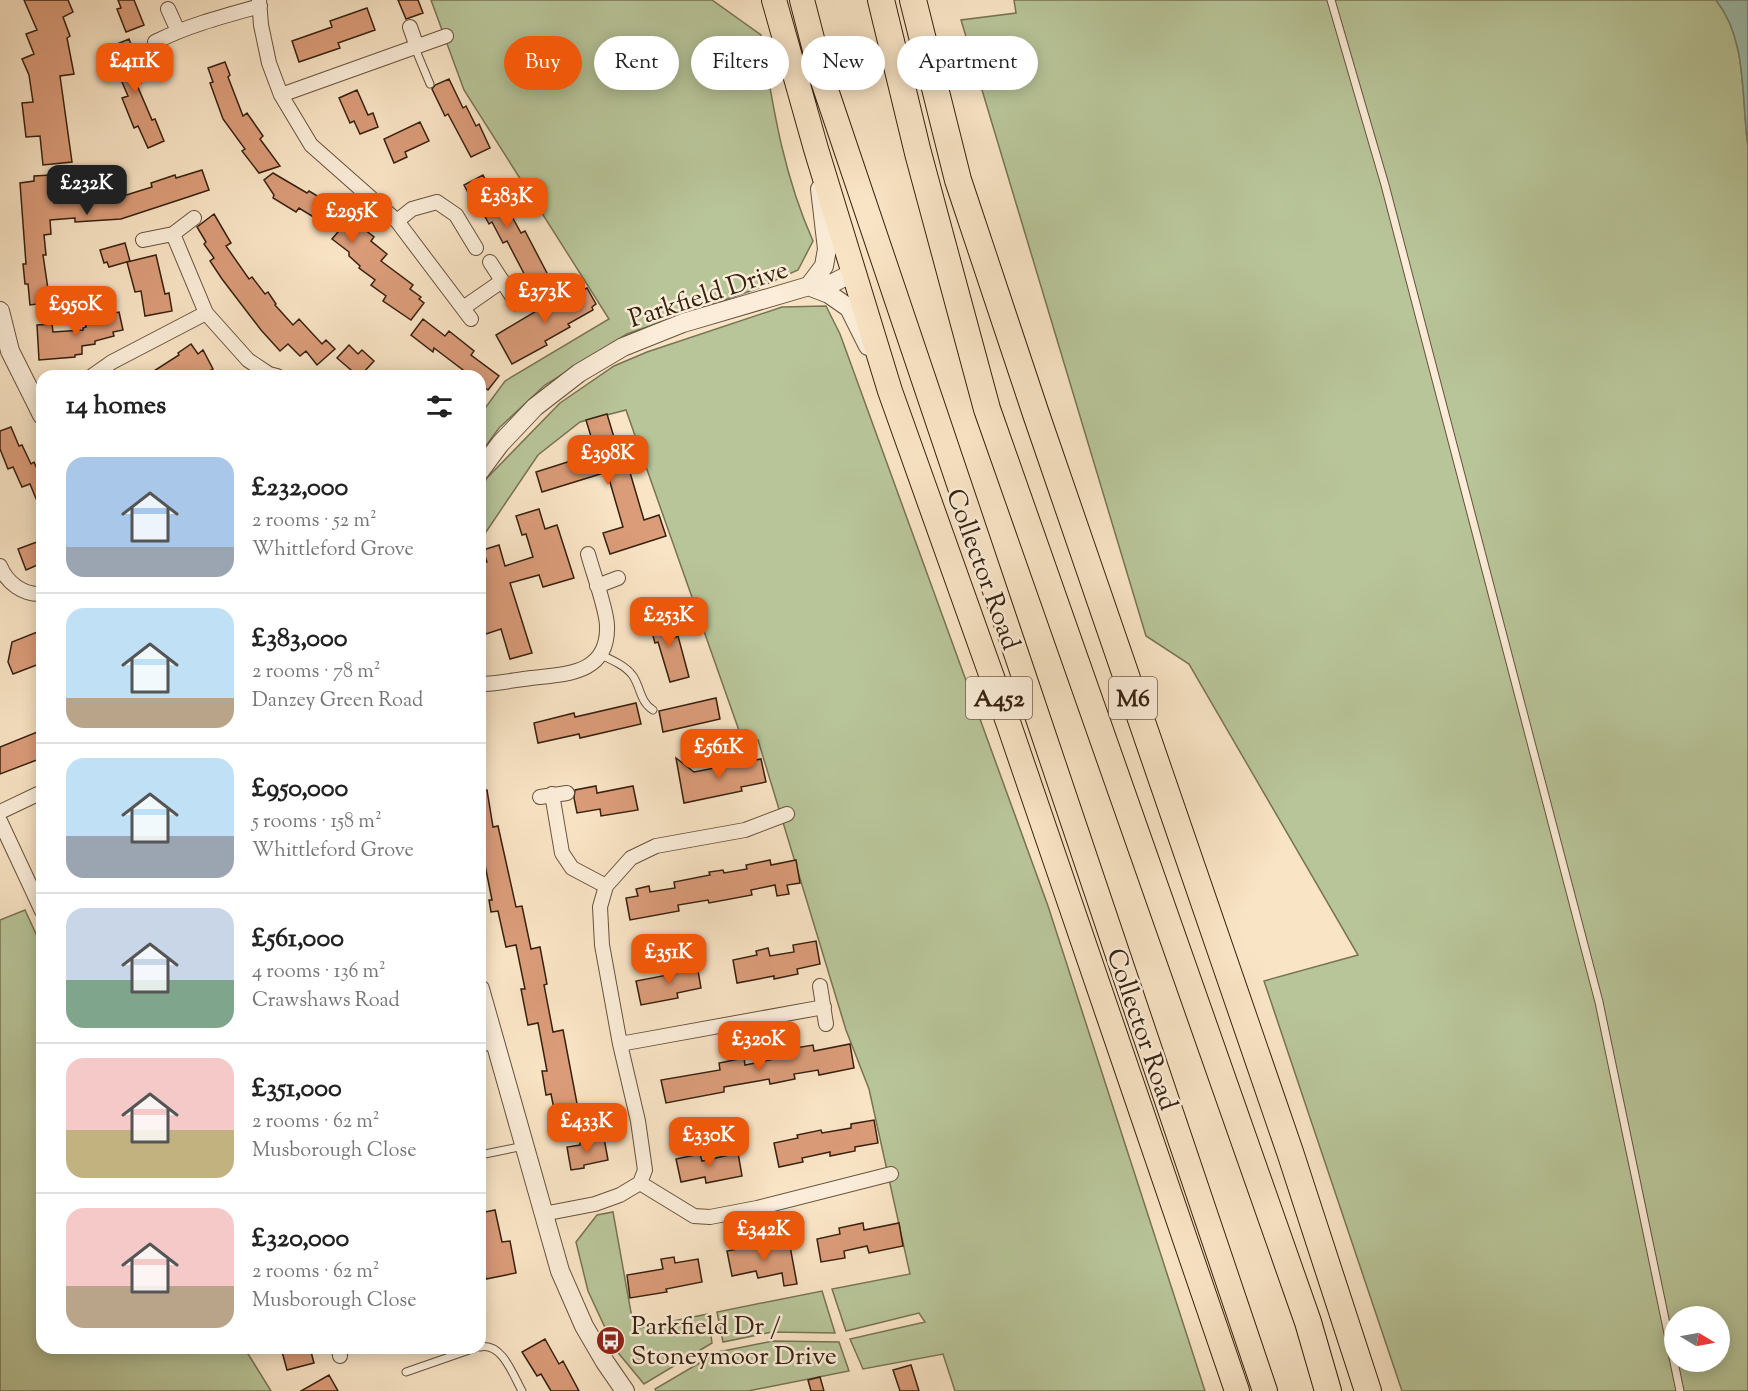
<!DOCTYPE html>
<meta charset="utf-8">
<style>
body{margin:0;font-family:"Sorts Mill Goudy",serif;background:#f2f2f2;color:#222;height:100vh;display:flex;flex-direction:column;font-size:22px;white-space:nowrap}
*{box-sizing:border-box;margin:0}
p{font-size:20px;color:#767676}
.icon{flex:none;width:33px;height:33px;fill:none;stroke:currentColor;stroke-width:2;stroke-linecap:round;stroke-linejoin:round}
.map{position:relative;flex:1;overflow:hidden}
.details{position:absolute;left:36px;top:370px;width:450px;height:984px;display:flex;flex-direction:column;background:#fff;border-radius:18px;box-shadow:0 3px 15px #0003}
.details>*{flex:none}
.guide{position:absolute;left:504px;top:36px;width:570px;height:54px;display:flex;gap:12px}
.needle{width:39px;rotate:100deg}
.buttons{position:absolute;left:1664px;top:1306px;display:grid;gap:12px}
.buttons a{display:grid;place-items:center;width:66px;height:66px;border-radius:50%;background:#fff;box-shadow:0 3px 15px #0003;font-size:30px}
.price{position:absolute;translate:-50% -51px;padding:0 14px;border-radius:12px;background:#ea580c;color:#fff;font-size:20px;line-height:39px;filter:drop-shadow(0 2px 3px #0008)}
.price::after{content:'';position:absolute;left:50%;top:36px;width:18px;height:14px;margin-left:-9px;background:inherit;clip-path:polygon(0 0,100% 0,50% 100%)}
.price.selected{background:#222;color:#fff}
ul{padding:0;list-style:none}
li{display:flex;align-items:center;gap:18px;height:150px;padding:0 30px}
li+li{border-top:2px solid #e0e0e0}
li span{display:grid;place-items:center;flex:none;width:168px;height:120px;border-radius:18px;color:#555}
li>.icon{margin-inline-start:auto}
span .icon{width:72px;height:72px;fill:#fffc;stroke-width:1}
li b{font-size:26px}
h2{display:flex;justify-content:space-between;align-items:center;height:72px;padding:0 30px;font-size:26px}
.tag{padding:0 21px;border-radius:27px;background:#fff;box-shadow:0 3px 15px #0003;font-size:21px;line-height:54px}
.tag.selected{background:#ea580c;color:#fff}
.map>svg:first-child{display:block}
.green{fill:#b8c599;stroke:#787354;stroke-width:1.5;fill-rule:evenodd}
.water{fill:#9ebfaf;stroke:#75806f;stroke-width:1.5}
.building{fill:#db9c79;stroke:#372110;stroke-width:1.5}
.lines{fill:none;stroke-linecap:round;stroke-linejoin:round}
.service-casing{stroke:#68523d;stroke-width:9}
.minor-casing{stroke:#68523d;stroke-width:16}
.tertiary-casing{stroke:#68523d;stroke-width:20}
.trunk-casing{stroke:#372110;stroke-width:26}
.motorway-casing{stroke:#372110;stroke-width:28}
.service{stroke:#fbedd9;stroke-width:7}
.minor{stroke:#fbedd9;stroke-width:14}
.tertiary{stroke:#fbedd9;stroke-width:18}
.trunk{stroke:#f9e4c5;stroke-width:24}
.motorway{stroke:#f9e4c5;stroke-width:26}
.labels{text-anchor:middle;stroke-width:5;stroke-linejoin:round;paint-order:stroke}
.shield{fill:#fbedd9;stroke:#725e4c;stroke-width:1.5}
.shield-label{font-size:24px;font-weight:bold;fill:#372110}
.street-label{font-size:26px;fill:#372110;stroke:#fbedd9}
.poi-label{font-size:26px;fill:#372110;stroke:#fbedd9;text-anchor:start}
</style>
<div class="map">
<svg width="1748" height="1391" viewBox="0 0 1748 1391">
<rect width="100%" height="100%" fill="#f9e4c5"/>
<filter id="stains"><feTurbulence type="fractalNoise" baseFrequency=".00333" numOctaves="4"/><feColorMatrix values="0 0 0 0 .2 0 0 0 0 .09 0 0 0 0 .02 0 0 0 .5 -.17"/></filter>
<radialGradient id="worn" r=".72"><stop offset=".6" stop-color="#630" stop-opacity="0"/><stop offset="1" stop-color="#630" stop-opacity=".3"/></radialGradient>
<path class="green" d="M431,0H712L761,35C773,107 783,174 813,241L798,270L756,289L627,334L545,385L499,428L480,454V415L505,381L609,319L464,90Z
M1014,0H1716C1748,40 1741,99 1748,146V1391H1402L1264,981L1358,955L1189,664L1146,636L961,20L1016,13ZM1674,1317H1719V1362H1674Z
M826,306L840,334L1048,906L1205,1391H955L943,1354L863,1369L850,1339L925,1322L919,1313L846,1331L832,1289L910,1274L869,1089L846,1030L758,740L742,739L626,410L580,422L538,455L486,532L480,544V492L487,478L560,403L614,366L647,352L782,307Z
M25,910L42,947V1348L245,1349L271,1391H0V920Z
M613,1212L634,1329L708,1314L712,1343L644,1384L615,1349L588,1291L576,1242L597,1215Z
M822,1291L835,1333L772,1332L723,1342L717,1312Z
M773,1341L839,1342L849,1371L748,1391H656L655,1389L718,1352Z"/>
<path class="water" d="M1716,0H1748V146C1741,99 1748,40 1716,0Z"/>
<path class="building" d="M24,0H68L73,12L63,17L70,36L67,38L74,74L60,76L72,162L43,165L40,136L26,137L22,103L33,102L29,75L22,59L34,54L26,34L37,30Z
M118,0H134L144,25L126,32L117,9L121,8Z
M398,0H418L423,13L406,19Z
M367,8L375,30L338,43L340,48L299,62L292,41L332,27L330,21Z
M129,39L137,59L132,61L141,83L137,85L152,120L155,119L164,141L148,148L138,126L134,128L122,98L128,96L116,68L118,67L110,47Z
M225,62L230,75L228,77L243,116L247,113L263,136L260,139L280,166L259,173L242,151L245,149L223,119L210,83L213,82L208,68Z
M449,79L463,108L466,106L476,126L479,124L490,148L471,157L448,114L445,116L432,89L435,85Z
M357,90L368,115L373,113L378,127L360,134L354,121L350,123L339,98Z
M420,122L429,141L405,152L407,157L394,163L384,139Z
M202,170L209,190L188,197L121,219L75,222V218L50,220L51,234L44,235L46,255H43L49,296L44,297L45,303L30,305L28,284H25L23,264H26L20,183L34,181V176L51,175L54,203L94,200V195L122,193L123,196L152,187L151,183L175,175L176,178Z
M273,173L307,193L309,191L336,207L374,237L371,241L387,254L381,261L413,285L410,289L421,297L419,299L424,303L411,320L383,301L386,296L371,285L375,280L359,268L360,266L349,256V252L332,239L338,232L299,208L296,212L273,198L274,195L264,180Z
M483,175L494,195L497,194L508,214L510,213L521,233L525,231L548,275L530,285L507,241L503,243L492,222L489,224L478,204L475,205L464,185Z
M214,214L231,243L226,246L249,279L252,277L265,294L268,292L276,304L275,305L293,325L299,319L322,344L326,340L335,349L317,365L306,351L300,356L288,344L280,351L261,330L222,279L210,261L214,258L204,244L206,242L197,227Z
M125,243L130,261L109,267L107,262L104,263L100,250Z
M156,255L165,294L169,293L172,311L145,316L141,291L135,292L127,262Z
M579,286L581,291L587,288L596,304L592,307L593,310L568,324L570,327L545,341L547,345L512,364L496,335L555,300L553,295L564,289L566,293Z
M119,312L123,330L113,332L114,336L95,341V344L82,346V354L75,355V357L39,360L37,325L52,324L53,332L83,330V328L86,327L85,321H87V318Z
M423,319L445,336L449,331L474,351L471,355L499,376L488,390L480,384V376H471L434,348L433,352L411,335Z
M191,344L198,354L203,350L213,369L202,376H146L179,355L178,353Z
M349,345L358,354L362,350L374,361L360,376H358L337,358Z
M607,414L616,444L621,442L644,520L659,515L666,536L610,554L603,533L623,527L607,472L542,492L536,472L596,453L586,420Z
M11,427L19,446L22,445L31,464L34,462L42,480V513L30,484L22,487L13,467L8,469L0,449V431Z
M539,509L545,529L557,525L574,578L543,587L539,575L510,583L532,653L510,659L501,629L480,636V564L487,562L483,550L499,545L505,566L533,557L526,534L522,535L516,516Z
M42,540V563L26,570L18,549Z
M667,613L674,638L678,636L689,677L670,682L658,642L655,643L648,619Z
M42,630V663L13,674L8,662L12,642Z
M716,698L720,719L663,732L659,711Z
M636,703L641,724L580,738L579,734L538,743L534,723L574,713L575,717Z
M42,730V758L0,774V747Z
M676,758L694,772L761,759L766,782L741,787L742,791L684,803Z
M596,786L597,793L633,786L638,810L601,816L600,809L577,813L574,798L575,790Z
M487,790L493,827L498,826L516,907L522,906L531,949L540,947L547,984L544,985L553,1032L563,1030L579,1114L556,1119L551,1094L546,1095L542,1071H547L538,1023L528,1025L521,989H525L516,945L506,947L498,911L491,912L489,900H492L483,855L480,856V791Z
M770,860L771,865L796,860L800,883L787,885L789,894L777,896L775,885L751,890L752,895L709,903L708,900L678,905L679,911L630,920L626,898L638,896L636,889L649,886L650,892L675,888L674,882L710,875L709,872L723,870L724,873L747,869L746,865Z
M816,941L820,964L797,969L798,974L774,979V976L737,983L733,960L757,955L756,951L768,948L770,956L794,952L793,945Z
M697,965L701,988L677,993L678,998L641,1005L636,981L673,974V970Z
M850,1044L854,1068L819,1075L818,1070L794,1074L795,1079L770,1084L769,1079L724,1087V1092L666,1103L661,1080L720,1070L719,1063L744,1058L745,1065L790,1056L789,1049L813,1045L814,1051Z
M874,1120L878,1143L855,1147V1151L830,1156V1152L802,1158L803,1162L779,1167L774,1143L798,1138L797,1135L821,1130L822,1133L851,1128V1124Z
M604,1138L608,1160L584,1165V1168L571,1170L567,1147L580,1145V1143Z
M738,1153L742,1176L706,1183L705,1177L681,1182L676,1159L700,1154L702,1161Z
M495,1210L502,1242L510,1241L516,1273L486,1279L480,1249V1213Z
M863,1223L864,1230L899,1223L903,1246L869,1253L867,1246L844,1251L845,1258L821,1262L817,1239L840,1234L839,1228Z
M776,1242L777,1248L790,1246L797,1284L784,1286L782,1273L758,1278L756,1271L732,1276L727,1251Z
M674,1257L675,1263L698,1259L702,1282L666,1289L667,1292L630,1298L627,1275L663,1269L661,1259Z
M545,1339L559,1364L563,1361L579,1391H551L541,1374L537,1376L522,1352Z
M281,1348H310L314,1363L287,1370Z
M911,1365L919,1391H900L893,1370Z
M329,1375L338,1391H301Z
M820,1377L824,1391H811L808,1380Z"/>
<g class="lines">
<defs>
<path id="service" d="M1331,0L1385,185L1599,1002L1680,1391
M415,48L430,84
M601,655C612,660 626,666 633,676C641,688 640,702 653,710
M480,1155L524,1146
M480,1347C502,1342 513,1375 522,1391
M406,1372L475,1348"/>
<path id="minor" d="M259,0L261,25L269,63L281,95L311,145L397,221L471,319
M168,9L178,31
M410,27L417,47
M155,42C189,25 224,16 260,6
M281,95L446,36
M397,221L412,209L437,202L456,215L476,248
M173,234L206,313L248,360L269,374L277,376
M143,240L173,234L194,218
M490,262L517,304
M463,308L502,281
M92,376L112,362L206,313
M0,566C7,583 23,595 42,594
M597,586L618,578
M480,684C497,684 514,680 531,678C567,674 609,674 607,625C606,607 593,573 588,554
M552,794L562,853L572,868L606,886
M540,797L567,793
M0,812L42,792
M0,821L42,911
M820,986L826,1024
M620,1044L824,1007
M480,1045L495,1041
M640,1183L694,1216L710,1217L757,1208L891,1174
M543,1214L595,1204L620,1195L640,1183L645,1170L638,1121L620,1044L602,945L600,907L606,886L631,858L656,846L745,830L787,814
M339,1348L340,1356"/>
<path id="tertiary" d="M809,286L824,266L827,249L820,189
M811,287L829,294L849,308L868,346
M0,311L10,351L42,415
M480,471L500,444L535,407L579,373L623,347L683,323L809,286L833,283L852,273
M480,989L560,1271L584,1326L605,1362L625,1391"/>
<path id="trunk" d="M774,0L816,149L890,391L1008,722L1237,1391
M802,0L823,81L1265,1391"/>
<path id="motorway" d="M881,0L918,153L987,409L1308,1322L1328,1391
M913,0L958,180L1036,414L1290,1152L1368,1391"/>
</defs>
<use href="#service" class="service-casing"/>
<use href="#minor" class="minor-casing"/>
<use href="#tertiary" class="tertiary-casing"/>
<use href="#trunk" class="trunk-casing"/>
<use href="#motorway" class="motorway-casing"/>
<use href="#service" class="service"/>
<use href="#minor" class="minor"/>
<use href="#tertiary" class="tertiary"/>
<use href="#trunk" class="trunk"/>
<use href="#motorway" class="motorway"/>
</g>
<defs>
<symbol id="bus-disc" viewBox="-11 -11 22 22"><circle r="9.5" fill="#8f2418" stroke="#fbedd9"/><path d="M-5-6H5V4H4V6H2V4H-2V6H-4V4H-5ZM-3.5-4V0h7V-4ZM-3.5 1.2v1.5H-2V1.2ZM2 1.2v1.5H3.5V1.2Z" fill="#fff"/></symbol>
</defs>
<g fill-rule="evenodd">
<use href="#bus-disc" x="594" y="1324" width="33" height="33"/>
</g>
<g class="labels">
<g class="shield">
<rect x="966" y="677" width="66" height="42" rx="4.5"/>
<rect x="1109" y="677" width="48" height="42" rx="4.5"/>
</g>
<g class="shield-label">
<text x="999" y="706">A452</text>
<text x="1133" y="706">M6</text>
</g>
<g class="street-label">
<text transform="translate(708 293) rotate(-18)" y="9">Parkfield Drive</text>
<text transform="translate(984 569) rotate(70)" y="9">Collector Road</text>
<text transform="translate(1143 1029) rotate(71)" y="9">Collector Road</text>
</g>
<g class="poi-label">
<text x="631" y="1334">Parkfield Dr /<tspan x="631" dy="30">Stoneymoor Drive</tspan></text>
</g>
</g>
<rect width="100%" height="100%" filter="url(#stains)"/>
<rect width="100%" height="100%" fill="url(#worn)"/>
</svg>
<div class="buttons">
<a><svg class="needle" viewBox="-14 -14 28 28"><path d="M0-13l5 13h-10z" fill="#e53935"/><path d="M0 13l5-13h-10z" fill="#767676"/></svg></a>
</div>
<b class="price" style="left:135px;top:94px">£411K</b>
<b class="price selected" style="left:87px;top:216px">£232K</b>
<b class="price" style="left:507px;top:229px">£383K</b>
<b class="price" style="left:352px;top:244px">£295K</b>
<b class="price" style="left:545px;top:324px">£373K</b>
<b class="price" style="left:76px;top:337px">£950K</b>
<b class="price" style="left:608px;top:486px">£398K</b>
<b class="price" style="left:669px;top:648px">£253K</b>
<b class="price" style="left:719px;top:780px">£561K</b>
<b class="price" style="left:669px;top:985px">£351K</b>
<b class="price" style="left:759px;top:1072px">£320K</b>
<b class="price" style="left:587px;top:1154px">£433K</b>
<b class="price" style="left:709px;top:1168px">£330K</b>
<b class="price" style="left:764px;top:1262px">£342K</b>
<div class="guide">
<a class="tag selected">Buy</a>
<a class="tag">Rent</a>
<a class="tag">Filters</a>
<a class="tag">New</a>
<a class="tag">Apartment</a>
</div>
<section class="details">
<h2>14 homes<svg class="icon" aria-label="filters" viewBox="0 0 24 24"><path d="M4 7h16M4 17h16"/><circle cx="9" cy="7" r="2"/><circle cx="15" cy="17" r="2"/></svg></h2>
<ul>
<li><span style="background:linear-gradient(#a9c7e8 75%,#9aa5b1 0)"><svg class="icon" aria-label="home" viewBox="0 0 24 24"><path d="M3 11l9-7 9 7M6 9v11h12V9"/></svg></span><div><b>£232,000</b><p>2 rooms · 52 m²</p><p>Whittleford Grove</p></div></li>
<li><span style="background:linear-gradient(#bfe0f5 75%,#b9a48a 0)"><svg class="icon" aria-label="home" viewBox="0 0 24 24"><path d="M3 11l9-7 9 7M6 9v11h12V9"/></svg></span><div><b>£383,000</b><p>2 rooms · 78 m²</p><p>Danzey Green Road</p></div></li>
<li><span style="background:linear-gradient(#bfe0f5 65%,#9aa5b1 0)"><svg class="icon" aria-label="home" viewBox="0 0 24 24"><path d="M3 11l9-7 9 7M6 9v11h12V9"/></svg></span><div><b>£950,000</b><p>5 rooms · 158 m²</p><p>Whittleford Grove</p></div></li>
<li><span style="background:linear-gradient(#c9d6e8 60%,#7fa58c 0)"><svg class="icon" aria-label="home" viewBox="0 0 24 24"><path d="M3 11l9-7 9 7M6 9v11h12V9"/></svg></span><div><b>£561,000</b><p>4 rooms · 136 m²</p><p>Crawshaws Road</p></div></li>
<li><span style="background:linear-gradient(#f6c9c9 60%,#c2b280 0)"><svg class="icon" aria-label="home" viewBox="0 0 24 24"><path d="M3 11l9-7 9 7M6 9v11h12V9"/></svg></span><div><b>£351,000</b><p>2 rooms · 62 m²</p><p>Musborough Close</p></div></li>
<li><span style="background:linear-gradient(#f6c9c9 65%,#b9a48a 0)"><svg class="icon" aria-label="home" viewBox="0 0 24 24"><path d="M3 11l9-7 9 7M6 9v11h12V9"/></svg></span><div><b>£320,000</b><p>2 rooms · 62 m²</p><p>Musborough Close</p></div></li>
</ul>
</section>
</div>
